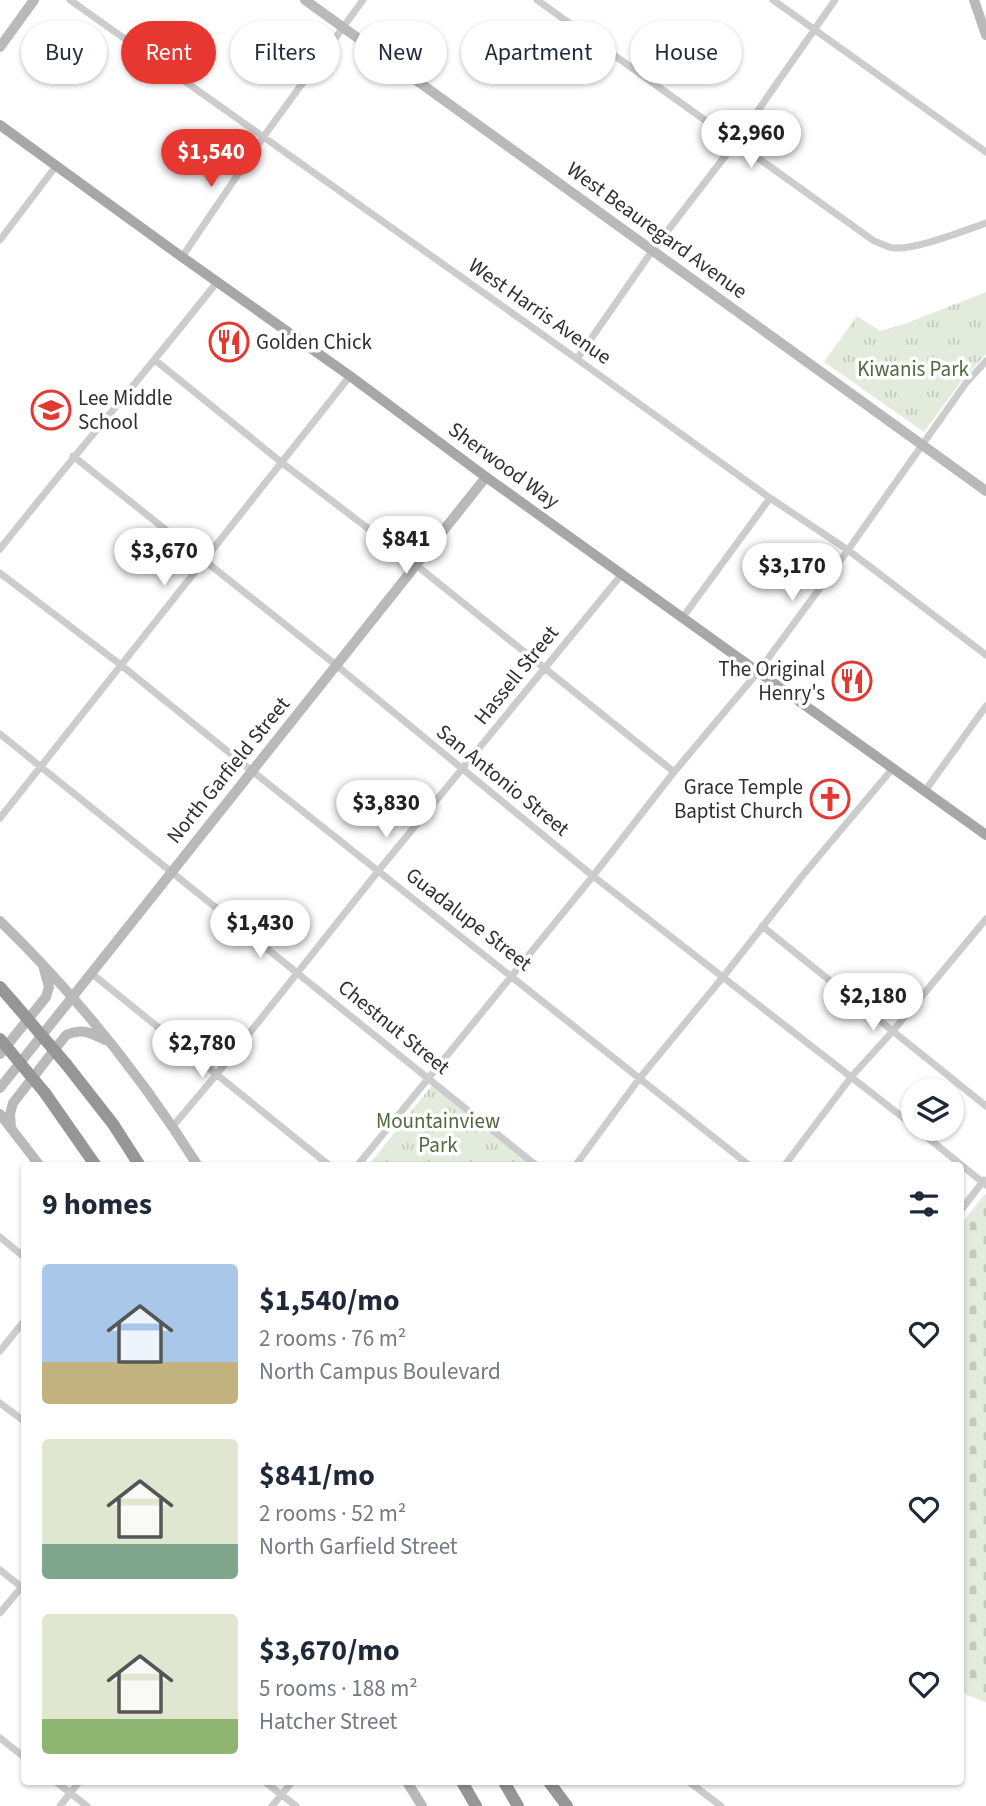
<!DOCTYPE html>
<meta charset="utf-8">
<style>
body{margin:0;font-family:"Source Sans 3",sans-serif;background:#f2f2f3;color:#1f2937;height:100vh;display:flex;flex-direction:column;font-size:26px;white-space:nowrap}
*{box-sizing:border-box;margin:0}
p{font-size:23px;color:#747a83}
.icon{flex:none;width:38px;height:38px;fill:none;stroke:currentColor;stroke-width:2;stroke-linecap:round;stroke-linejoin:round}
.map{position:relative;flex:1;overflow:hidden}
.drawer{position:absolute;left:21px;top:1162px;width:943px;height:623px;display:flex;flex-direction:column;background:#fff;border-radius:7px;box-shadow:0 2px 5px #0004}
.drawer>*{flex:none}
.top-card{position:absolute;left:21px;top:21px;width:945px;height:63px;display:flex;gap:14px}
.buttons{position:absolute;left:901px;top:1078px;display:grid;gap:14px}
.buttons a{display:grid;place-items:center;width:63px;height:63px;border-radius:50%;background:#fff;box-shadow:0 2px 5px #0004;font-size:35px}
.price{position:absolute;translate:-50% -60px;padding:0 16px;border-radius:24px;background:#fff;color:#222;font-size:23px;line-height:46px;filter:drop-shadow(0 2px 4px #0008)}
.price::after{content:'';position:absolute;left:50%;top:42px;width:21px;height:16px;margin-left:-10px;background:inherit;clip-path:polygon(0 0,100% 0,50% 100%)}
.price.selected{background:#e63730;color:#fff}
ul{padding:0;list-style:none}
li{display:flex;align-items:center;gap:21px;height:175px;padding:0 21px}
li span{display:grid;place-items:center;flex:none;width:196px;height:140px;border-radius:7px;color:#555}
li>.icon{margin-inline-start:auto}
span .icon{width:84px;height:84px;fill:#fffc;stroke-width:1}
li b{font-size:30px}
h2{display:flex;justify-content:space-between;align-items:center;height:84px;padding:0 21px;font-size:30px}
.tag{padding:0 24px;border-radius:32px;background:#fff;box-shadow:0 2px 5px #0004;font-size:24px;line-height:63px}
.tag.selected{background:#e63730;color:#fff}
.map>svg:first-child{display:block}
.cemetery{fill:url(#cemetery-stones)}
.park{fill:url(#park-tufts)}
.lines{fill:none;stroke-linecap:round;stroke-linejoin:round}
.street{stroke:#ccc;stroke-width:7}
.secondary{stroke:#b9b9b9;stroke-width:10}
.primary{stroke:#a7a7a7;stroke-width:10}
.highway{stroke:#969696;stroke-width:12}
.highway-bridge{stroke:#969696;stroke-width:12}
.labels{text-anchor:middle;stroke-width:7;stroke-linejoin:round;paint-order:stroke}
.street-label{font-size:21px;fill:#2f2f2f;stroke:#fff}
.poi-label{font-size:21px;fill:#2f2f2f;stroke:#fff;text-anchor:start}
.park-label{font-size:21px;fill:#4d6b3c;stroke:#fff}
</style>
<div class="map">
<svg width="986" height="1806" viewBox="0 0 986 1806">
<defs>
<pattern id="cemetery-stones" width="16" height="16" patternUnits="userSpaceOnUse" patternTransform="scale(1.75)"><rect width="16" height="16" fill="#e3ecdc"/><path d="M2 7V4a2 2 0 0 1 4 0v3zM10 15v-3a2 2 0 0 1 4 0v3z" fill="#c3cbbd"/></pattern>
<pattern id="park-tufts" width="24" height="20" patternUnits="userSpaceOnUse" patternTransform="scale(1.75)"><rect width="24" height="20" fill="#e3ecdc"/><path d="M3 7l-1-3M5 7V3M7 7l1-3M15 17l-1-3M17 17v-4M19 17l1-3" fill="none" stroke="#c3cbbd"/></pattern>
</defs>
<rect width="100%" height="100%" fill="#fff"/>
<path class="cemetery" d="M985,1194L986,1195V1702L967,1695L961,1690V1224Z"/>
<path class="park" d="M986,292V354L962,380L924,432L824,362L857,316L880,331L907,323Z
M433,1084L534,1166H368Z"/>
<g class="lines">
<path class="street" d="M70,0L577,359L770,498L848,550L986,655
M537,0L874,241C881,243 888,248 895,248C918,249 963,231 986,223
M773,0L986,152
M0,240L56,166
M182,257L264,136L363,0
M577,359L652,251L736,142L835,0
M155,360L281,462L416,565L674,772
M73,456L336,665L593,876L914,1126
M0,549C71,459 146,372 217,282
M0,573L121,665L252,771L750,1166
M683,617L770,498
M0,734L537,1166
M925,791L986,706
M0,818L350,376
M762,926L986,1106
M91,973L330,1166
M173,1126L217,1074L379,870L622,574
M917,1129L986,1185
M357,1166L593,876L674,772L758,672L848,550L966,383L986,361
M575,1166L639,1079L723,977L803,875L893,768
M784,1166L852,1076L892,1032L986,919
M961,1210L984,1180
M0,1237L24,1257
M0,1351L24,1321
M0,1403L24,1421
M0,1570L24,1589
M0,1613L24,1584
M0,1738L24,1757
M56,1782L87,1806
M265,1782L296,1806
M689,1782L721,1806
M60,1806L79,1782
M272,1806L292,1782"/>
<path class="secondary" d="M305,0L986,491
M974,0L986,35
M0,47L34,0
M0,921C75,994 142,1077 198,1166
M0,1054L46,997L49,987L44,969
M0,1088L486,477
M0,1114L40,1166
M11,1128L10,1114L13,1103L66,1035C83,1028 89,1032 105,1040
M407,1782L422,1806"/>
<path class="primary" d="M0,125L182,257L350,376L486,477L986,835"/>
<path class="highway" d="M0,987L14,1003
M66,1064L113,1124L140,1166
M45,1093L96,1166
M462,1782L476,1806
M504,1782L518,1806
M549,1782L567,1806"/>
<path class="highway-bridge" d="M14,1003L66,1064
M0,1039L45,1093"/>
</g>
<defs>
<symbol id="restaurant-ring" viewBox="-11 -11 22 22"><circle r="9.5" fill="#fff" stroke="#e63730" stroke-width="1.5"/><path d="M-5-6h1v4h1v-4h1v4h1v-4h1v5L-1.5 .5V6h-2V.5L-5-1ZM5-6V6H3V1.5H1.5Q1.5-4 5-6Z" fill="#e63730"/></symbol>
<symbol id="school-ring" viewBox="-11 -11 22 22"><circle r="9.5" fill="#fff" stroke="#e63730" stroke-width="1.5"/><path d="M0-5L7-2L0 1L-7-2ZM-4 1L0 2.5L4 1V4Q0 6-4 4Z" fill="#e63730"/></symbol>
<symbol id="church-ring" viewBox="-11 -11 22 22"><circle r="9.5" fill="#fff" stroke="#e63730" stroke-width="1.5"/><path d="M-1.2-6h2.4v3.5h3.3v2.4h-3.3V6h-2.4V-.1h-3.3v-2.4h3.3Z" fill="#e63730"/></symbol>
</defs>
<g fill-rule="evenodd">
<use href="#restaurant-ring" x="207" y="320" width="44" height="44"/>
<use href="#school-ring" x="29" y="388" width="44" height="44"/>
<use href="#restaurant-ring" x="830" y="659" width="44" height="44"/>
<use href="#church-ring" x="808" y="777" width="44" height="44"/>
</g>
<g class="labels">
<g class="street-label">
<text transform="translate(657 230) rotate(36)" y="7">West Beauregard Avenue</text>
<text transform="translate(540 311) rotate(35)" y="7">West Harris Avenue</text>
<text transform="translate(504 465) rotate(36)" y="7">Sherwood Way</text>
<text transform="translate(516 675) rotate(-51)" y="7">Hassell Street</text>
<text transform="translate(228 770) rotate(-51)" y="7">North Garfield Street</text>
<text transform="translate(503 780) rotate(39)" y="7">San Antonio Street</text>
<text transform="translate(469 919) rotate(38)" y="7">Guadalupe Street</text>
<text transform="translate(394 1027) rotate(39)" y="7">Chestnut Street</text>
</g>
<g class="poi-label">
<text x="256" y="349">Golden Chick</text>
<text x="78" y="405">Lee Middle<tspan x="78" dy="24">School</tspan></text>
<text x="825" y="676" text-anchor="end">The Original<tspan x="825" dy="24">Henry's</tspan></text>
<text x="803" y="794" text-anchor="end">Grace Temple<tspan x="803" dy="24">Baptist Church</tspan></text>
</g>
<g class="park-label">
<text x="913" y="376">Kiwanis Park</text>
<text x="438" y="1128">Mountainview<tspan x="438" dy="24">Park</tspan></text>
</g>
</g>
</svg>
<div class="buttons">
<a><svg class="icon" aria-label="layers" viewBox="0 0 24 24"><path d="M12 4l9 5-9 5-9-5zM3 14l9 5 9-5"/></svg></a>
</div>
<b class="price" style="left:751px;top:170px">$2,960</b>
<b class="price selected" style="left:211px;top:189px">$1,540</b>
<b class="price" style="left:406px;top:576px">$841</b>
<b class="price" style="left:164px;top:588px">$3,670</b>
<b class="price" style="left:792px;top:603px">$3,170</b>
<b class="price" style="left:386px;top:840px">$3,830</b>
<b class="price" style="left:260px;top:960px">$1,430</b>
<b class="price" style="left:873px;top:1033px">$2,180</b>
<b class="price" style="left:202px;top:1080px">$2,780</b>
<div class="top-card">
<a class="tag">Buy</a>
<a class="tag selected">Rent</a>
<a class="tag">Filters</a>
<a class="tag">New</a>
<a class="tag">Apartment</a>
<a class="tag">House</a>
</div>
<section class="drawer">
<h2>9 homes<svg class="icon" aria-label="filters" viewBox="0 0 24 24"><path d="M4 7h16M4 17h16"/><circle cx="9" cy="7" r="2"/><circle cx="15" cy="17" r="2"/></svg></h2>
<ul>
<li><span style="background:linear-gradient(#a9c7e8 70%,#c2b280 0)"><svg class="icon" aria-label="home" viewBox="0 0 24 24"><path d="M3 11l9-7 9 7M6 9v11h12V9"/></svg></span><div><b>$1,540/mo</b><p>2 rooms · 76 m²</p><p>North Campus Boulevard</p></div><svg class="icon" aria-label="heart" viewBox="0 0 24 24"><path d="M12 20l-8-8c-3-5 5-10 8-4 3-6 11-1 8 4z"/></svg></li>
<li><span style="background:linear-gradient(#dfe7d0 75%,#7fa58c 0)"><svg class="icon" aria-label="home" viewBox="0 0 24 24"><path d="M3 11l9-7 9 7M6 9v11h12V9"/></svg></span><div><b>$841/mo</b><p>2 rooms · 52 m²</p><p>North Garfield Street</p></div><svg class="icon" aria-label="heart" viewBox="0 0 24 24"><path d="M12 20l-8-8c-3-5 5-10 8-4 3-6 11-1 8 4z"/></svg></li>
<li><span style="background:linear-gradient(#dfe7d0 75%,#8fb573 0)"><svg class="icon" aria-label="home" viewBox="0 0 24 24"><path d="M3 11l9-7 9 7M6 9v11h12V9"/></svg></span><div><b>$3,670/mo</b><p>5 rooms · 188 m²</p><p>Hatcher Street</p></div><svg class="icon" aria-label="heart" viewBox="0 0 24 24"><path d="M12 20l-8-8c-3-5 5-10 8-4 3-6 11-1 8 4z"/></svg></li>
</ul>
</section>
</div>
